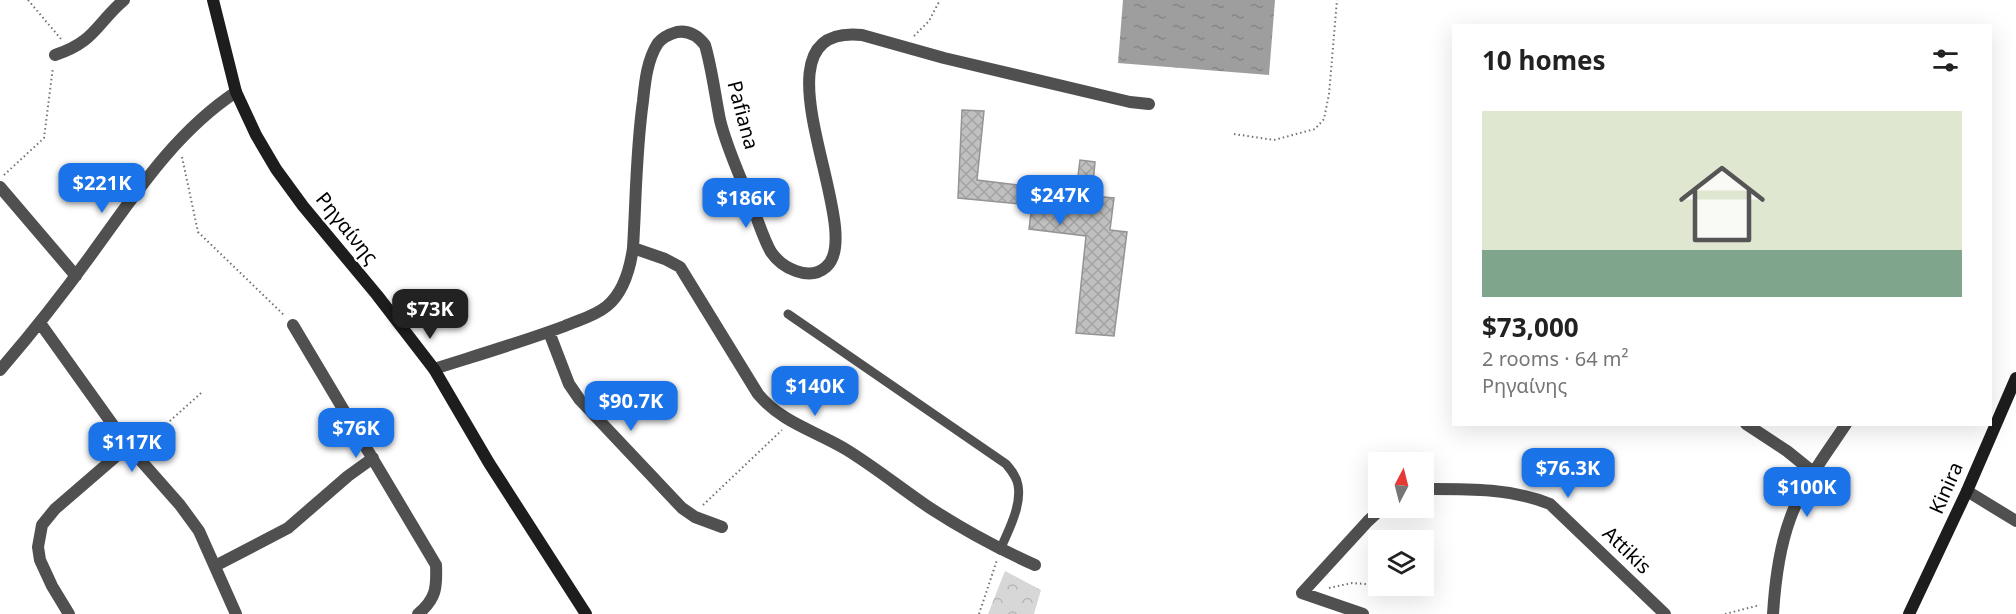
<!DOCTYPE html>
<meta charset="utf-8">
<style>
body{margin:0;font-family:"Noto Sans",sans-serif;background:#f2f2f2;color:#222;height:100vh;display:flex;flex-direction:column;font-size:22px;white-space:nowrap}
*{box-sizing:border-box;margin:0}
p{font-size:20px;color:#767676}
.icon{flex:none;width:33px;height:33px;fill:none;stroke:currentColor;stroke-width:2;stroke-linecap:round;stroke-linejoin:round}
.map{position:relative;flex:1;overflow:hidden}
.panel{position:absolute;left:1452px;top:24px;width:540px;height:402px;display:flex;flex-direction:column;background:#fff;border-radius:0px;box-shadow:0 6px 24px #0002}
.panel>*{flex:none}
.needle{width:39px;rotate:7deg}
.buttons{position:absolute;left:1368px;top:452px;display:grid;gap:12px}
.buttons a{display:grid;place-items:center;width:66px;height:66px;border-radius:0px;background:#fff;box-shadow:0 6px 24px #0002;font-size:30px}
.price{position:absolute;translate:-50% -51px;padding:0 14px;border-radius:12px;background:#1a73e8;color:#fff;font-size:20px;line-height:39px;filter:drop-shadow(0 2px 3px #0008)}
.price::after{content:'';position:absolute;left:50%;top:36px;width:18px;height:14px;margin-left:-9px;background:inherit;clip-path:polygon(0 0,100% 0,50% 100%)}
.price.selected{background:#222;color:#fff}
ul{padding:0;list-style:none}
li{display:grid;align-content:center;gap:12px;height:318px;padding:0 30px}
li span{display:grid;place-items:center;height:186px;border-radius:0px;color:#555}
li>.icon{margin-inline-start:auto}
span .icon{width:108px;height:108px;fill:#fffc;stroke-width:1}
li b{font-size:26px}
h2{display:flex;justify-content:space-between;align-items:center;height:72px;padding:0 30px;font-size:26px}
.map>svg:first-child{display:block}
.park{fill:url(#park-crowns)}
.water{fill:url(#water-ripples)}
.building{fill:url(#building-cross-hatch);stroke:#949494;stroke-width:1.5}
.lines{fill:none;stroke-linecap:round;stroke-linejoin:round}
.path{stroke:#727272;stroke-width:2;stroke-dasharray:1.5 3;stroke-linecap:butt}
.lane{stroke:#505050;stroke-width:9}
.street{stroke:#505050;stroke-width:12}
.secondary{stroke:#1d1d1d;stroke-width:12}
.labels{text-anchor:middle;stroke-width:4.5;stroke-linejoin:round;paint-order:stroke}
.street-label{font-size:20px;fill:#000;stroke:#fff}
</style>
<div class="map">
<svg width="2016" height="614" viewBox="0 0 2016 614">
<defs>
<pattern id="park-crowns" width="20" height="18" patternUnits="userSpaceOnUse" patternTransform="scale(1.5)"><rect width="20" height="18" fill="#d7d7d7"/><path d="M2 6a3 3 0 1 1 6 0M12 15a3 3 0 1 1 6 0" fill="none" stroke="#b7b7b7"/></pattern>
<pattern id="water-ripples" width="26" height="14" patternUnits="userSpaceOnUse" patternTransform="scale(1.5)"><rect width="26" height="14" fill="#9e9e9e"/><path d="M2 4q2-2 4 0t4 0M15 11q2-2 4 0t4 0" fill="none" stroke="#868686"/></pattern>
<pattern id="building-cross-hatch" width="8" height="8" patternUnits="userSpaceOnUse" patternTransform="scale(1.5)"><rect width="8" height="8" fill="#c0c0c0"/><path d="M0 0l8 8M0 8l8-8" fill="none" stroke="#a3a3a3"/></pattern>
</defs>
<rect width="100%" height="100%" fill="#fff"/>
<path class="park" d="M1005,571L1041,590L1034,614H988Z"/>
<path class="water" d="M1123,0H1275L1269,75L1118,63Z"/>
<path class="building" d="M962,110L984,111L977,180L1076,192L1080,160L1095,162L1092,196L1114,198L1110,230L1127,232L1114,336L1076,333L1086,236L1029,229L1032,205L958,198Z"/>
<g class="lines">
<path class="path" d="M28,0L61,39
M914,36L929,21L940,0
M1234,134L1274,140L1315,129L1324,119L1329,94L1337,0
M182,157L198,232L285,316
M4,175L44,138L53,67
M143,445L201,393
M703,505L782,430
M1383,585L1420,587
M1329,588L1352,583L1378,585
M979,614L997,560
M1725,614L1760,605"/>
<path class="lane" d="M788,314L1006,464C1011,470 1017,477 1018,485C1022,506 1008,531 1000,550"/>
<path class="street" d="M55,55C95,42 96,24 124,0
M0,187L76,276
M633,248L665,259L680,267L758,394C782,423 816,431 847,450C876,468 902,489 930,508C964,530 999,549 1035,565
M40,323L128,446L180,505L199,531L236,614
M293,325L436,565C437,588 436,599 418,614
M549,332L569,384L580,400L682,508L695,517L722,527
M434,369C478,355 522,342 565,326C579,320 595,316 607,306C624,292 630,269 633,248C636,199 636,150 643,101C645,82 647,60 658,43C663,37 670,34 677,32C689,30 698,36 705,45C712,69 715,95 720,120C727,149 741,178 752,206C758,220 763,238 771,252C782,268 809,282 826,267C870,231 742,23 862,35L944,58L1130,102L1149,104
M0,370C32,333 62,295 91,255C134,196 174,133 236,92
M1746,424L1787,451L1813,472
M1424,489C1466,489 1511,488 1550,504L1665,614
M1967,491L2016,521
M215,566L288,528L348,476L373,458
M69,614L52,586L40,560L38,547L42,525L55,509L128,446
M1363,614L1302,593L1368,521L1383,507
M1773,614C1775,582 1779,549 1790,519C1802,485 1826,454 1846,424"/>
<path class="secondary" d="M213,0L236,92L256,135L276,169L303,206L377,295L434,369L489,463L586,614
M1909,614L1967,491L2016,378"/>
</g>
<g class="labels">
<g class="street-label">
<text transform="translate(743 115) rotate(75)" y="7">Pafiana</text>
<text transform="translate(347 228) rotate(51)" y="7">Ρηγαίνης</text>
<text transform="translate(1946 488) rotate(-66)" y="7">Kinira</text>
<text transform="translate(1627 550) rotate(44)" y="7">Attikis</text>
</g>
</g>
</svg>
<div class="buttons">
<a><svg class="needle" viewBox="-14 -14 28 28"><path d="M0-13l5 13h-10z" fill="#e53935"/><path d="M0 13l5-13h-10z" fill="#767676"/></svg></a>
<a><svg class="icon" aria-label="layers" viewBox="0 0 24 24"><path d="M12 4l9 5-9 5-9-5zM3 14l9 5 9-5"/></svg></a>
</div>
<b class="price" style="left:102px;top:214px">$221K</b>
<b class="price" style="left:1060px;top:226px">$247K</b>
<b class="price" style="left:746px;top:229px">$186K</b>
<b class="price selected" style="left:430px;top:340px">$73K</b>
<b class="price" style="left:815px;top:417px">$140K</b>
<b class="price" style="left:631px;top:432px">$90.7K</b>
<b class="price" style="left:356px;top:459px">$76K</b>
<b class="price" style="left:132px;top:473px">$117K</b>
<b class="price" style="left:1568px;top:499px">$76.3K</b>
<b class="price" style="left:1807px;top:518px">$100K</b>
<section class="panel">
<h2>10 homes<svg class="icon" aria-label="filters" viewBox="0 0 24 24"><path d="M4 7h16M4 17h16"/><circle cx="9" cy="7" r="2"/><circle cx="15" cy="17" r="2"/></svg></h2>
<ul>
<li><span style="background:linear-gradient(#dfe7d0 75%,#7fa58c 0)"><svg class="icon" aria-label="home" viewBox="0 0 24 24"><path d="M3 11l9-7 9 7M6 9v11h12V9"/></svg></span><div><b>$73,000</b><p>2 rooms · 64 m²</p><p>Ρηγαίνης</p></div></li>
</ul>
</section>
</div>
